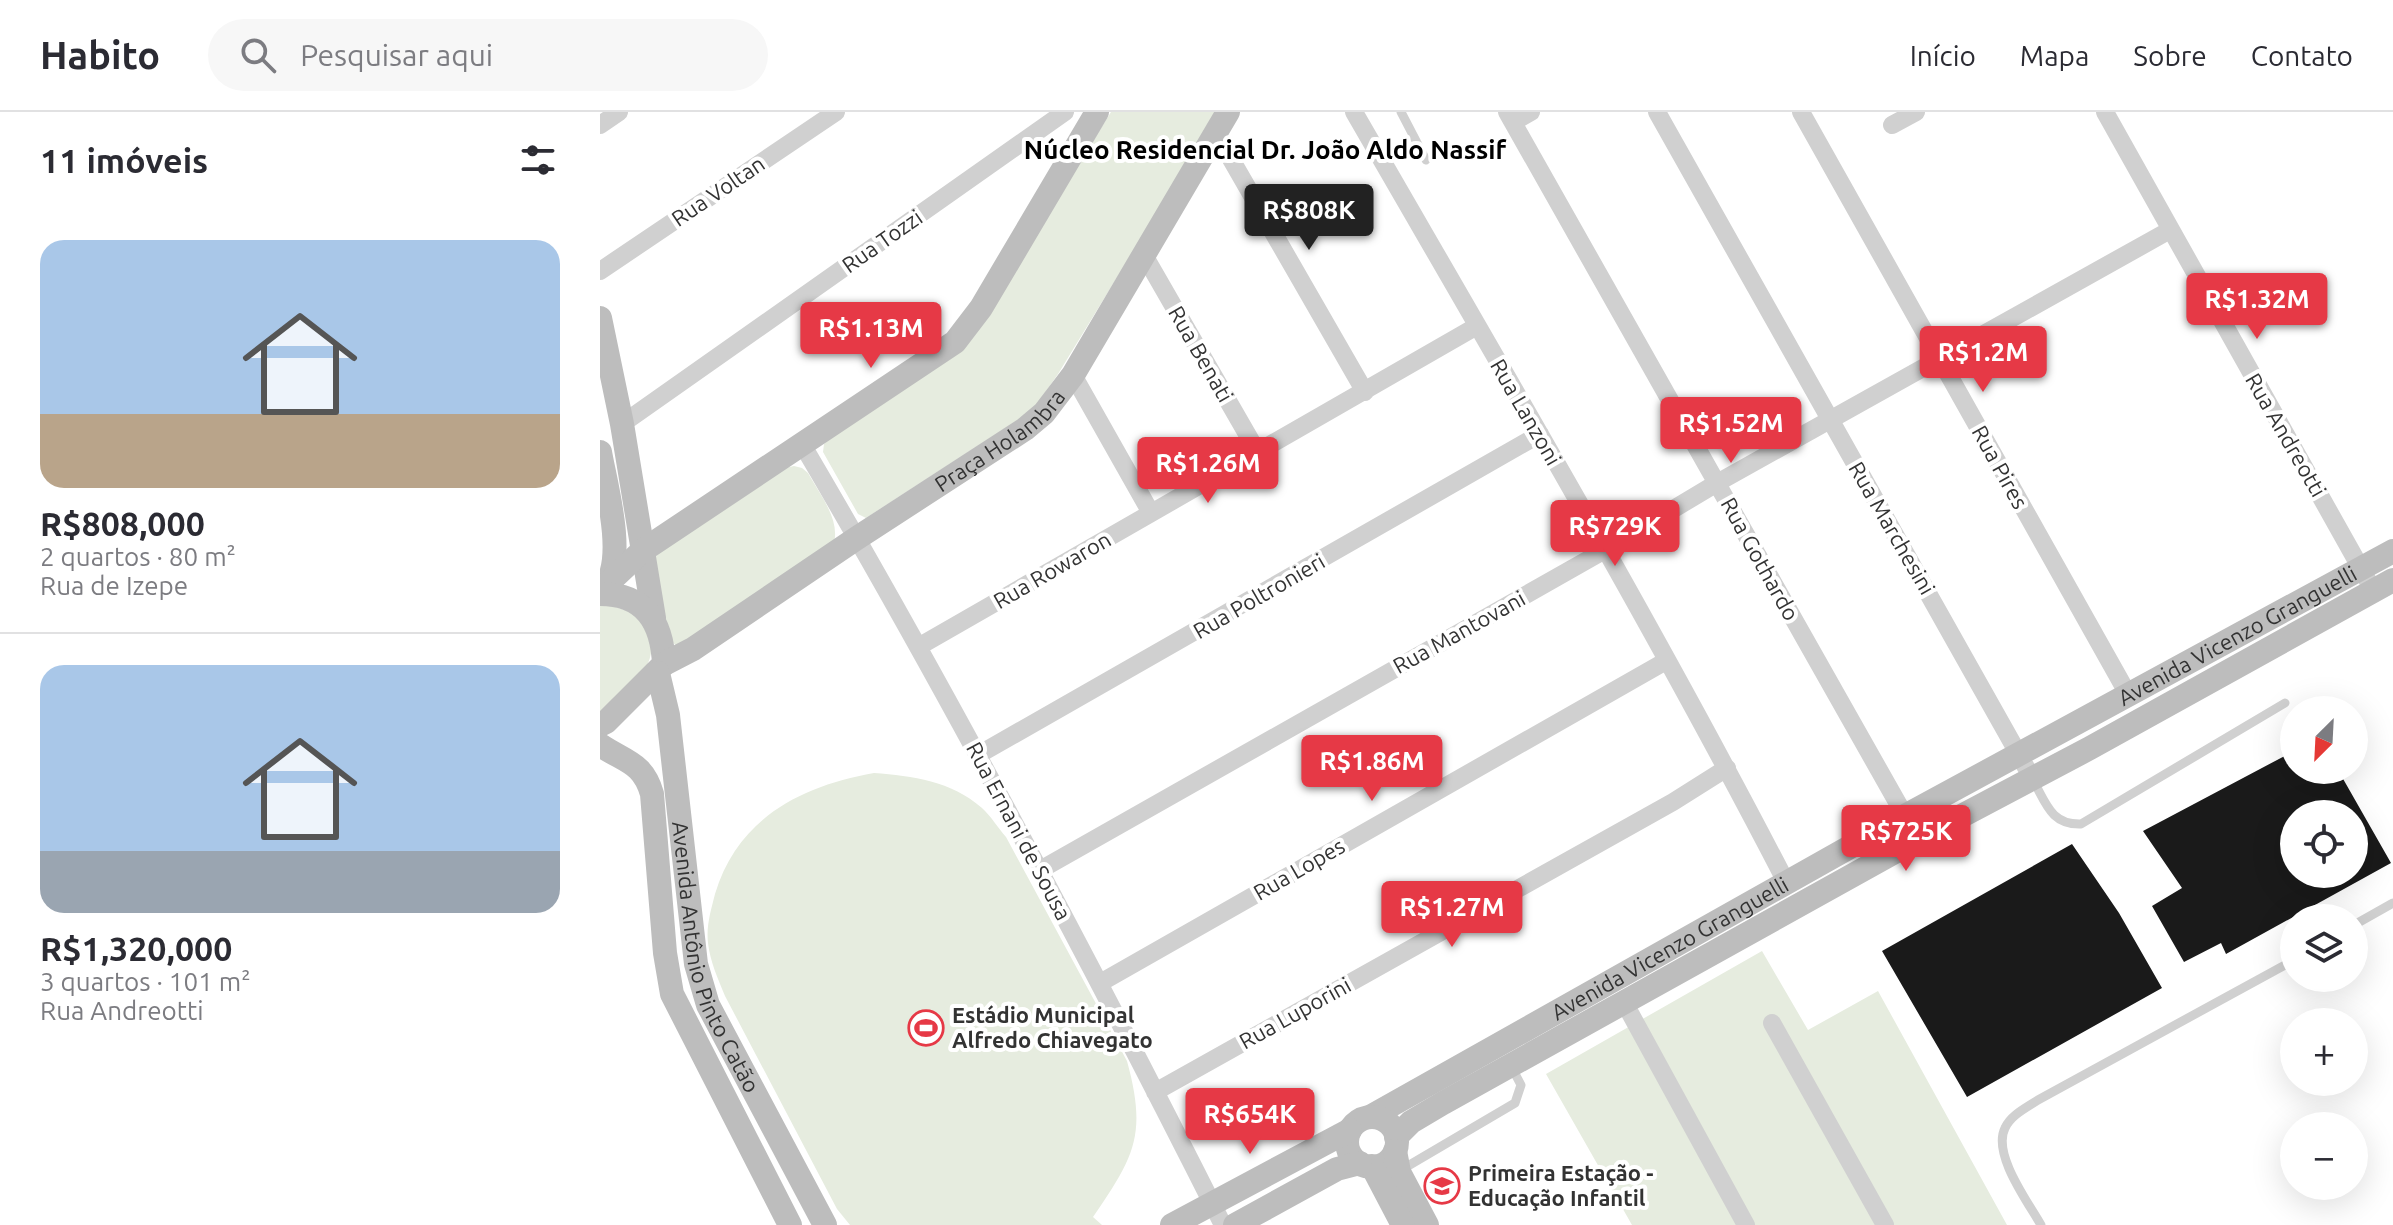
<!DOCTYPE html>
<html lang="pt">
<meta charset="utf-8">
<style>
body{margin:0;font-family:Ubuntu,sans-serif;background:#f7f7f7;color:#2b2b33;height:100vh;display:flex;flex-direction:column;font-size:30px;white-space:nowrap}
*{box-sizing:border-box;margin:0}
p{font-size:26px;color:#7c7c81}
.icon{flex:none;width:44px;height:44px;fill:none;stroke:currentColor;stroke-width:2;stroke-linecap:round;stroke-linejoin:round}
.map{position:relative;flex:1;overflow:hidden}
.sheet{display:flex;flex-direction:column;background:#fff;width:600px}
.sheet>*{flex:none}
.needle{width:52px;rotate:204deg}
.fabs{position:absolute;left:1680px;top:584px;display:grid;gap:16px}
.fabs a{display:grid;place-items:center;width:88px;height:88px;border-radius:50%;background:#fff;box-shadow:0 8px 32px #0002;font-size:40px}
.price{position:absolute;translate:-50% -68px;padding:0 18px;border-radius:8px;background:#e63946;color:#fff;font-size:26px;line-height:52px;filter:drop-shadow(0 2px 4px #0008)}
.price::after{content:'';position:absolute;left:50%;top:48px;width:24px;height:18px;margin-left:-12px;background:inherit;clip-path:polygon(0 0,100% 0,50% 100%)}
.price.current{background:#222;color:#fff}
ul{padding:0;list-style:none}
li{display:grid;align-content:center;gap:16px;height:424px;padding:0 40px}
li+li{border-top:2px solid #e1e1e2}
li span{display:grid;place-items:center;height:248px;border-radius:24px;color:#555}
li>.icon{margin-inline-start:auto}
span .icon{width:144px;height:144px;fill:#fffc;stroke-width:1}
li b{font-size:34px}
h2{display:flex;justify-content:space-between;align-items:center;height:96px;padding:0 40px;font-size:34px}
header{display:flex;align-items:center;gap:48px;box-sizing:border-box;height:112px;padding:0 40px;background:#fff;border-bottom:2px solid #e1e1e2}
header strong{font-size:38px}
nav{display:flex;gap:44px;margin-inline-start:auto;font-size:28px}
.search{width:560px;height:72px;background:#f7f7f7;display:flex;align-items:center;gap:20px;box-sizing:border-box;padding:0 28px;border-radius:44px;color:#7c7c81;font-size:30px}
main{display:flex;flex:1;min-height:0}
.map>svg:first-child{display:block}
.green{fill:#e6ecdf}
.building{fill:#1a1a1a;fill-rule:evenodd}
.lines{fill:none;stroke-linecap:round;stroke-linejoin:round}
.lane{stroke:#d0d0d0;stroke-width:9}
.street{stroke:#d0d0d0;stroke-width:18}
.secondary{stroke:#bdbdbd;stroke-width:24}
.labels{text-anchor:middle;stroke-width:8;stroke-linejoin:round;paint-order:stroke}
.street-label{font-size:22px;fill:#333;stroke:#fff}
.poi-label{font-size:22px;font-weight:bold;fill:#333;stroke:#fff;text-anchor:start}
.quarter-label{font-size:26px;font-weight:bold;fill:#000;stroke:#fff}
</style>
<header>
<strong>Habito</strong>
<div class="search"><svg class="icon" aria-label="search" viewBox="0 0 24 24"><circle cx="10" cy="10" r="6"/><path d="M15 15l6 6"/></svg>Pesquisar aqui</div>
<nav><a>Início</a><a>Mapa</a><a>Sobre</a><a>Contato</a></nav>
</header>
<main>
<section class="sheet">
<h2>11 imóveis<svg class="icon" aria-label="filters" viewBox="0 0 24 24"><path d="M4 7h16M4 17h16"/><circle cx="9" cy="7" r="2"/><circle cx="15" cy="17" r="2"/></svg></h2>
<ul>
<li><span style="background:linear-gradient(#a9c7e8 70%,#b9a48a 0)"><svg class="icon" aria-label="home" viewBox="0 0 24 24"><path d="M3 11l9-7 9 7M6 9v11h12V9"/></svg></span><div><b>R$808,000</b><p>2 quartos · 80 m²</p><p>Rua de Izepe</p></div></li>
<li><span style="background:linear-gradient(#a9c7e8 75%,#9aa5b1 0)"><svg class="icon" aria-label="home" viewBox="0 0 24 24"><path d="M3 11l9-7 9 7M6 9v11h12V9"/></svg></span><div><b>R$1,320,000</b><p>3 quartos · 101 m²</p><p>Rua Andreotti</p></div></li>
</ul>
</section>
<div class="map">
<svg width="1793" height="1113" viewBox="0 0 1793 1113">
<rect width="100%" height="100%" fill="#fff"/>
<path class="green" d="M511,0H618L458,262L433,298L266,406L258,402L223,340L224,332L232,324L369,228Z
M194,354L202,356L208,361C220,383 242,409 233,434L77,534L65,525L54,448L58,441L185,356Z
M0,490L40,503C43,512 51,524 51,533C54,562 19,585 0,601Z
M274,661C313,664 351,669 382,696C391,704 398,716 406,725L527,949C547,1022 535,1044 493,1105L502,1113H250L237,1097L125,884C118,867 110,849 108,831C106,814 111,798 115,782C138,706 201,674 274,661Z
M1162,839L1208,918L1278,879L1407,1113H1032L946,962Z"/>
<path class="building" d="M1694,639V658H1738L1791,751L1626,842L1621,831L1584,850L1552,794L1582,776L1543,719ZM1694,702H1754V762H1694Z
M1472,732L1519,801L1562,876L1367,985L1282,839Z"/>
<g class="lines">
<path class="lane" d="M801,0L826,48
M1433,668C1446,691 1451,713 1481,712L1685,591
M1754,813L1793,791
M801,1058L915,991L921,973L911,954
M1441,1113C1428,1090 1392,1042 1405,1016C1411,1003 1426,996 1438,988L1694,848"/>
<path class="street" d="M754,0C901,255 1051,509 1186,770
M907,0L1318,727
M1057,0L1432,666
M1201,0L1529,584
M1505,0L1773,478
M913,10L931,0
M0,13L19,0
M1292,13L1316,0
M616,21L765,280
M544,143L658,341
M0,159L236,0
M473,263L551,401
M22,312L465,0
M202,332C352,587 490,849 623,1113
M318,535L877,214
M378,643L940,322
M440,758L1005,438L1117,371L1570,118
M500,871L1066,549
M1024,890L1146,1113
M1172,911L1285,1113
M555,980L1073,690L1127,656"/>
<g class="secondary">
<path d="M0,206L22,312L54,506"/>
<path d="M0,340C6,374 25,441 7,471"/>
<path d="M6,473L42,439L355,230L381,196L497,0"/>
<path d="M0,482C45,482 62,510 64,552L6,610L0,613"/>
<path id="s1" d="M64,552L93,537L257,426L425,317L444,301L473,263L628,0"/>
<path id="s2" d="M58,561L68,603L96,852L108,893L225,1113"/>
<path d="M0,633C25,650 43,650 52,682L65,841L72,882L190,1113"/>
<path id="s3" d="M770,1005L1305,704L1793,439"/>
<circle cx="772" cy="1030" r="25"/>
<path d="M796,1025L811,1010L843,991L1318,727L1490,636L1793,468"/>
<path d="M795,1039L799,1060L827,1113"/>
<path d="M772,1054L803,1113"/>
<path d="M572,1113L750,1018"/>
<path d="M635,1113L737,1057L760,1051"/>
</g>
</g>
<defs>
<symbol id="stadium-ring" viewBox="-11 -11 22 22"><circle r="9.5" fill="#fff" stroke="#e63946" stroke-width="1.5"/><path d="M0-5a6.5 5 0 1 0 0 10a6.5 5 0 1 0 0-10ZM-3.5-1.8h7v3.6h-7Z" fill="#e63946"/></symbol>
<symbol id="school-ring" viewBox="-11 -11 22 22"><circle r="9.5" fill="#fff" stroke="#e63946" stroke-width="1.5"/><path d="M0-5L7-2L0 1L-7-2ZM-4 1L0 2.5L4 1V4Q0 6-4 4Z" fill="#e63946"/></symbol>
</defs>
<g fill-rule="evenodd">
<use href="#stadium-ring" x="306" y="896" width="40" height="40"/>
<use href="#school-ring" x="822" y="1054" width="40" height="40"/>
</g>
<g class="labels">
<g class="street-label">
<text transform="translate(118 79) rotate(-34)" y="8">Rua Voltan</text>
<text transform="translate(282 129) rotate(-35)" y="8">Rua Tozzi</text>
<text transform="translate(601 242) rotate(60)" y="8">Rua Benati</text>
<text transform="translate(926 300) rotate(60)" y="8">Rua Lanzoni</text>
<text transform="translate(1686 323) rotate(60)" y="8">Rua Andreotti</text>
<text dy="8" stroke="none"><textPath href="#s1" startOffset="404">Praça Holambra</textPath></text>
<text transform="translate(1400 355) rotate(61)" y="8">Rua Pires</text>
<text transform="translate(1292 416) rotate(60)" y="8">Rua Marchesini</text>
<text transform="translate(1160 447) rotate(61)" y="8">Rua Gothardo</text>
<text transform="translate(452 458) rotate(-30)" y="8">Rua Rowaron</text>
<text transform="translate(659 484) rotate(-30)" y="8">Rua Poltronieri</text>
<text transform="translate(859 520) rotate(-29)" y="8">Rua Mantovani</text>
<text dy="8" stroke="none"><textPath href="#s3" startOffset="992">Avenida Vicenzo Granguelli</textPath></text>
<text transform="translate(419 719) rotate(62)" y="8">Rua Ernani de Sousa</text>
<text transform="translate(699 757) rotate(-30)" y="8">Rua Lopes</text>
<text dy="8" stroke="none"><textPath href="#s3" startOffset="344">Avenida Vicenzo Granguelli</textPath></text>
<text dy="8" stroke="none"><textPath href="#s2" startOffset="292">Avenida Antônio Pinto Catão</textPath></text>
<text transform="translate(695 901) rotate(-29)" y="8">Rua Luporini</text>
</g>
<g class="poi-label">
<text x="352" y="911">Estádio Municipal<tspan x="352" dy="25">Alfredo Chiavegato</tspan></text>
<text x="868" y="1069">Primeira Estação -<tspan x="868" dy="25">Educação Infantil</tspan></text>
</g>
<g class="quarter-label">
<text x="665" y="47">Núcleo Residencial Dr. João Aldo Nassif</text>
</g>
</g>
</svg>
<div class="fabs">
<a><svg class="needle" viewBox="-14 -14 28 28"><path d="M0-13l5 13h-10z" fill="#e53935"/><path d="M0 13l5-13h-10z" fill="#7c7c81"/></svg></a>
<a><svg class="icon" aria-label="locate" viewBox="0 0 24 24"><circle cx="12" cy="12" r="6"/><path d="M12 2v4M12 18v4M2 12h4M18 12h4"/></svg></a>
<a><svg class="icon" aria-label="layers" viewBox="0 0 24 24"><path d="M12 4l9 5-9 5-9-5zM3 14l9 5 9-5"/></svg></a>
<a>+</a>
<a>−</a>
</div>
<b class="price current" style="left:709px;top:140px">R$808K</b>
<b class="price" style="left:1657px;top:229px">R$1.32M</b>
<b class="price" style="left:271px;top:258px">R$1.13M</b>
<b class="price" style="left:1383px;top:282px">R$1.2M</b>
<b class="price" style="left:1131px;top:353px">R$1.52M</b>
<b class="price" style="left:608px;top:393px">R$1.26M</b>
<b class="price" style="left:1015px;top:456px">R$729K</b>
<b class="price" style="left:772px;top:691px">R$1.86M</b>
<b class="price" style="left:1306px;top:761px">R$725K</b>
<b class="price" style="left:852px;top:837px">R$1.27M</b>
<b class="price" style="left:650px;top:1044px">R$654K</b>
</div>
</main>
